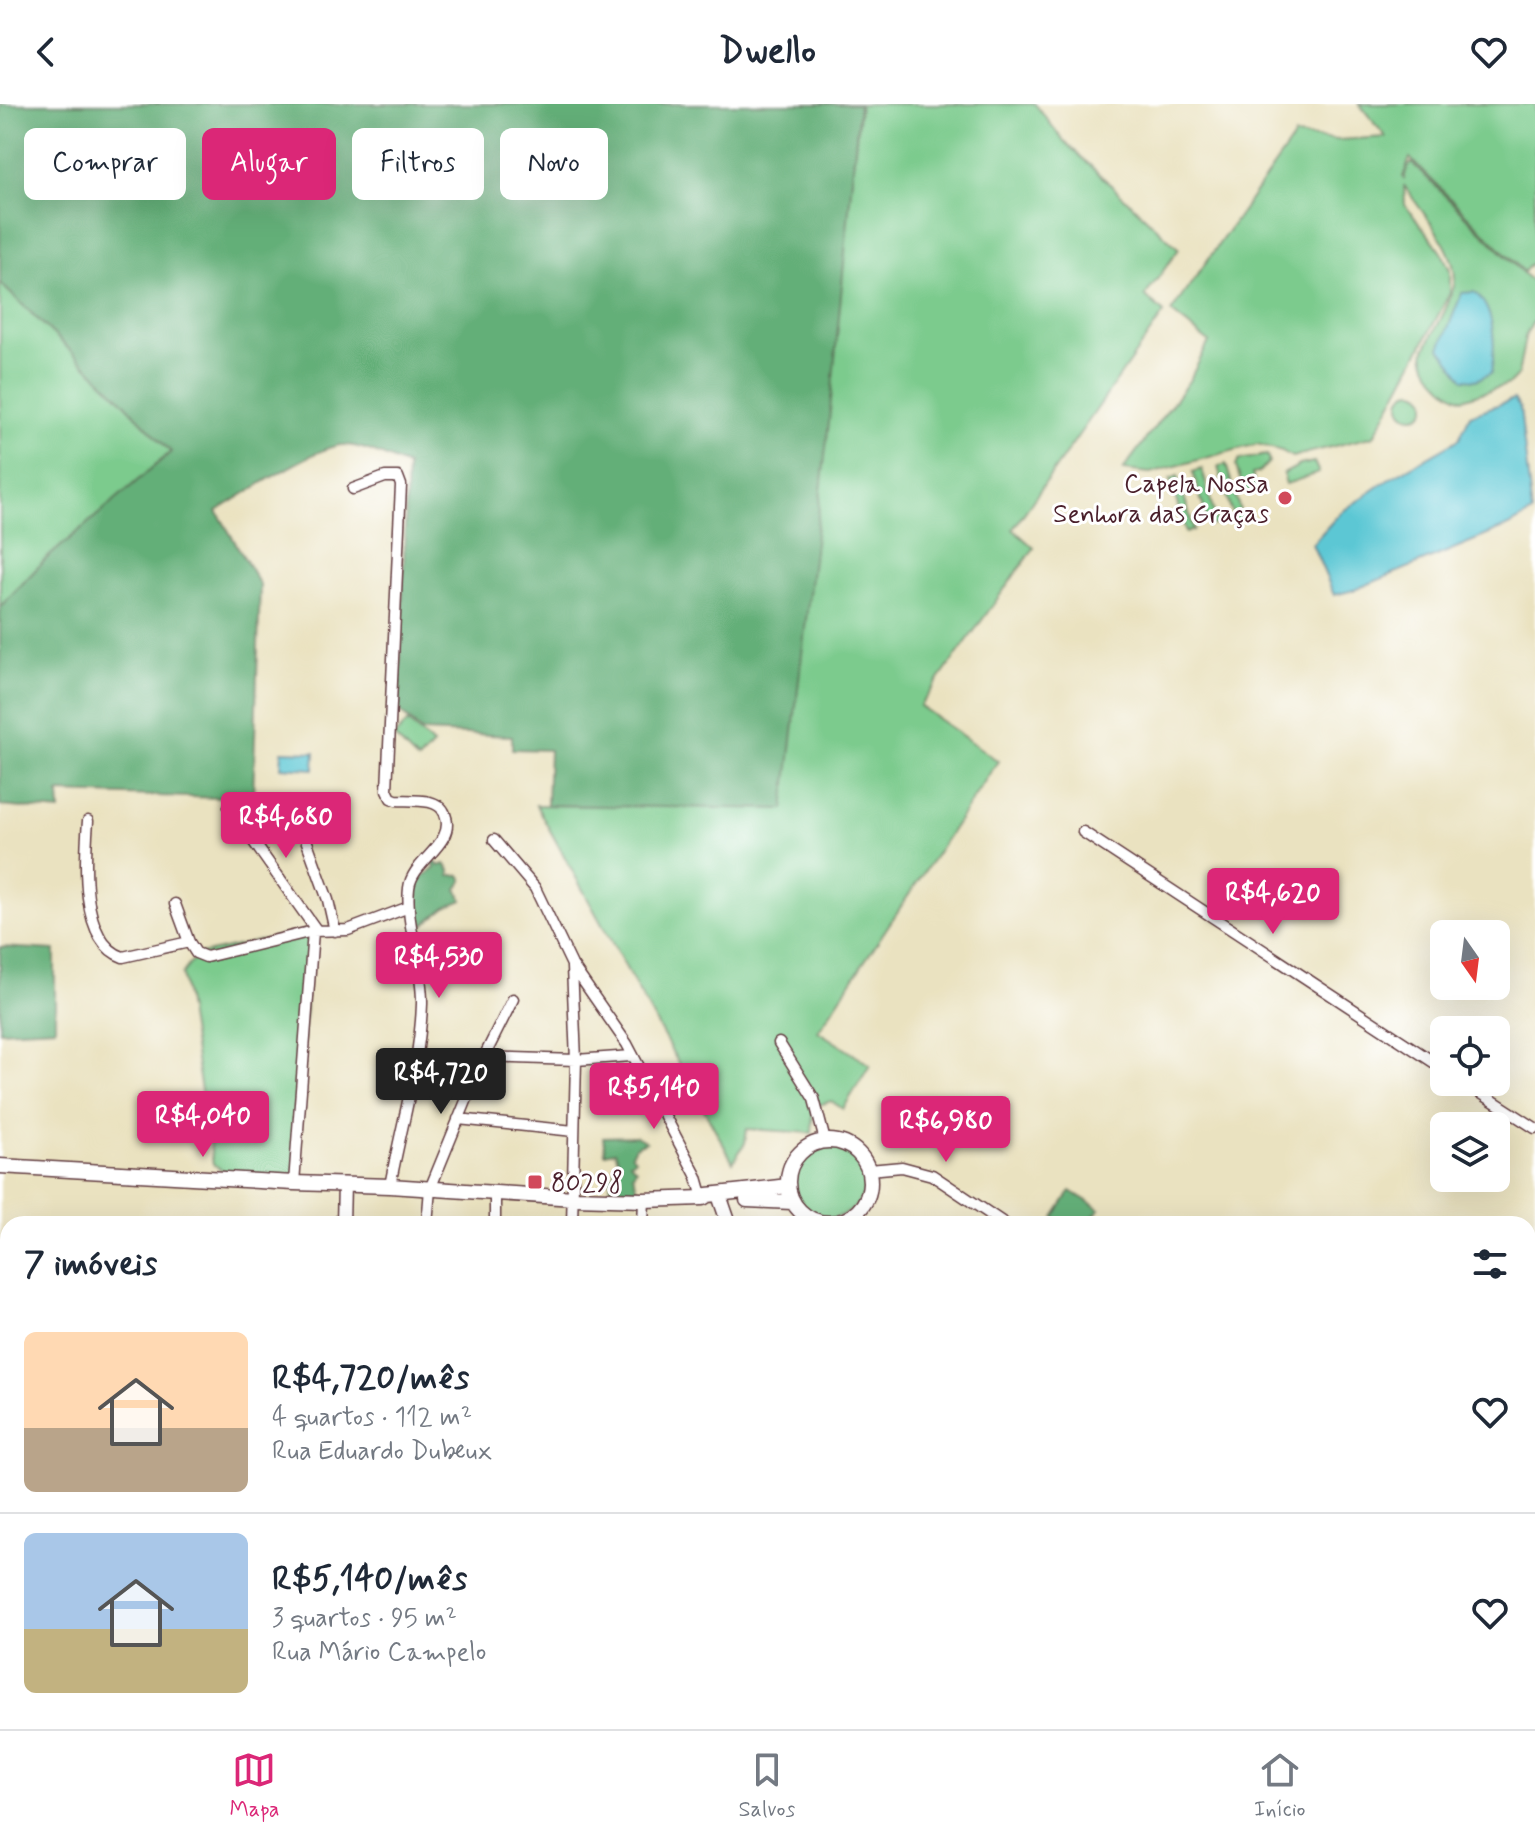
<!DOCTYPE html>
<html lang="pt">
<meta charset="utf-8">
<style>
body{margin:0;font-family:Mynerve,sans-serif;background:#f6f6f7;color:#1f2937;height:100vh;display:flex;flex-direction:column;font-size:30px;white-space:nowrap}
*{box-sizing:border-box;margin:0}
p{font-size:26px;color:#747a83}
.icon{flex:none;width:44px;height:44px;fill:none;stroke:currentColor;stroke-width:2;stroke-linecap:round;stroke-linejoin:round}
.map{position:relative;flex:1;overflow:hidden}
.drawer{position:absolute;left:0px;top:1112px;width:1536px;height:514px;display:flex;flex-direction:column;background:#fff;border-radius:24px 24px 0 0;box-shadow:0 8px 32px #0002}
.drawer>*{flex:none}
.hud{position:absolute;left:24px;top:24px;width:800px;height:72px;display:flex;gap:16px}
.needle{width:52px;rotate:166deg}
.tools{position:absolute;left:1430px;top:816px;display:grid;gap:16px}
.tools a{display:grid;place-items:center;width:80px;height:80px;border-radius:12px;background:#fff;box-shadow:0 8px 32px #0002;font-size:40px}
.price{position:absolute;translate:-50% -68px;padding:0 18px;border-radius:8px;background:#db2777;color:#fff;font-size:26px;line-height:52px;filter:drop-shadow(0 2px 4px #0008)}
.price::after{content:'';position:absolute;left:50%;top:48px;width:24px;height:18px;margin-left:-12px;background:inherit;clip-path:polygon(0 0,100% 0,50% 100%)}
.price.on{background:#222;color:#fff}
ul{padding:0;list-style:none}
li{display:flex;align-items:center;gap:24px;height:200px;padding:0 24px}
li+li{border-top:2px solid #e0e1e3}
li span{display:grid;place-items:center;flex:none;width:224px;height:160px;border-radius:12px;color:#555}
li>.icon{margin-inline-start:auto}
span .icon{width:96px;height:96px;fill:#fffc;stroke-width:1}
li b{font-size:34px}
h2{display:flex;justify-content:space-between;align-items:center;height:96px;padding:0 24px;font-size:34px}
.tag{padding:0 28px;border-radius:12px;background:#fff;box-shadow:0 8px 32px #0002;font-size:28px;line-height:72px}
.tag.on{background:#db2777;color:#fff}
header{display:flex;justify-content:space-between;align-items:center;height:104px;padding:0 24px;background:#fff;font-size:36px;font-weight:700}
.menu{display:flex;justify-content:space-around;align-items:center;height:112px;border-top:2px solid #e0e1e3;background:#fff;font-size:22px;color:#747a83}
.menu a{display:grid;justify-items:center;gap:4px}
.menu .on{color:#db2777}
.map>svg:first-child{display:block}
.green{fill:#7bcb8d;stroke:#62755c;stroke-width:2}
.forest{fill:#64af78;stroke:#576752;stroke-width:2}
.water{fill:#5bc7d4;stroke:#527380;stroke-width:2}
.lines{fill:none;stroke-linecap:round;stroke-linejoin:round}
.minor-casing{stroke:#623c41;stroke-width:13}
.tertiary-casing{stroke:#623c41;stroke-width:15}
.secondary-casing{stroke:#623c41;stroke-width:17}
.minor{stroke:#fff;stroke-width:10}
.tertiary{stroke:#fff;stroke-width:12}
.secondary{stroke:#fff;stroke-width:14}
.poi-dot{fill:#d1495b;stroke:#fff;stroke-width:3}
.labels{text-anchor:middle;stroke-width:6;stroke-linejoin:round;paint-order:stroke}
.poi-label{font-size:26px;fill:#4a1f2b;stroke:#fff;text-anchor:end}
</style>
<header><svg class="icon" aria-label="back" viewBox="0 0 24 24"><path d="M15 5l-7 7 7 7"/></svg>Dwello<svg class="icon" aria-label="heart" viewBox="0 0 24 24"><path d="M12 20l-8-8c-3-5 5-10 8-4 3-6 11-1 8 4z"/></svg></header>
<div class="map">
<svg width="1535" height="1625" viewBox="0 0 1535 1625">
<rect width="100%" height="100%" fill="#fff"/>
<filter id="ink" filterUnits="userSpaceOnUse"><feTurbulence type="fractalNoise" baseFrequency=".0125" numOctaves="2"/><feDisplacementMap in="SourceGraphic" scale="16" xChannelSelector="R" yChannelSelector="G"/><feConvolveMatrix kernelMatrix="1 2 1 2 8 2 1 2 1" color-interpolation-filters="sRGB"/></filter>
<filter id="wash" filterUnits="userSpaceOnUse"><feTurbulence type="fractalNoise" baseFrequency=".006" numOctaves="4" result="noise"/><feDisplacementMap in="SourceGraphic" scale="32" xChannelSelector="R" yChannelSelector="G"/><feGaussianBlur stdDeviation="1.8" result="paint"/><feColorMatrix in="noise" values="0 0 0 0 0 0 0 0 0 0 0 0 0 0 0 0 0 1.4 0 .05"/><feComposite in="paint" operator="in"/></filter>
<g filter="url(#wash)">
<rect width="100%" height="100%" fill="#eae2c0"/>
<path class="green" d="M860,0H1035L1064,37L1179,145L1145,192L1164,209L1013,425L1034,444L920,602L998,657L818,927L870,961L843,1005L831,997L813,1003L812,1029L747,1025L745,1039L733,1058L536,701L782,704Z
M1359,0H1535V155L1524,168L1410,54L1403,73L1404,75L1407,64L1412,59L1535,181V214L1525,233L1518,271L1509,280L1463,295C1447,289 1420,264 1425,245C1435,225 1449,203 1454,181C1461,148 1420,108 1404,81L1405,101L1441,147L1450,166V189L1374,332L1292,353L1282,347L1257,340L1150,369L1123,366L1189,277L1209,238L1171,208L1295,32L1337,36L1386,33Z
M0,179L115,289L171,348L45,456L0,503Z
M1400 300a13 13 0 1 1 26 0a13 13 0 1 1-26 0Z
M1267,351L1269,358L1258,369L1252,370L1256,386L1244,388L1236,362L1239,356Z
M1314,358L1319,369L1286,380L1283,370L1300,361Z
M1226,360L1242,414L1234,417L1218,363Z
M1202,365L1217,420L1209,422L1193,368Z
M1178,372L1194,426L1186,429L1170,375Z
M408,618L433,641L418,657L394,633Z
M299,828L310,837L294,1079L237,1075L213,1060L182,870L197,851Z
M793 1078a36 36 0 1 1 72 0a36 36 0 1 1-72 0Z
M44,1618H98V1625H45Z
M412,1618H489L491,1625H430Z
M1268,1618H1391L1397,1623L1262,1625Z"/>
<path class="forest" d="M0,0H859L829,318L784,705L547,701L549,646L512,645V632L422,628L399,607L407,362C388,354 363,341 342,341C319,341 239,393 217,407L260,481L253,695L59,689L60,707L0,702V503L45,456L171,348L115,289L0,179Z
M431,753L439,762L445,760L450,766V771H460L463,776L457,785L463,796L446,803L421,823L415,778L435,764Z
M0,843L55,846V924L0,927Z
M636,1032L646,1038L635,1043L631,1050L635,1055L630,1058L636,1065L633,1070L638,1085L634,1088H611L610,1072L615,1069L614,1062L620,1061L615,1047L605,1049L603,1033Z
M1071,1087L1100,1105L1086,1120H1061L1054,1113Z"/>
<path class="water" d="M1474,188C1496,205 1496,244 1491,269L1476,276L1464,275L1440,244L1462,189Z
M1514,295L1520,304L1532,409L1509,422L1354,486L1334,491L1312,440L1340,409L1391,374L1459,335L1470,311Z
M282,647L315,648L314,665L281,663Z"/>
</g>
<g filter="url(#ink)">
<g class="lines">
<defs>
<path id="minor" d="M353,385L385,373H398L401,381L387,686L391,694L396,696C411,697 439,693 445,710C457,740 412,756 409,784C405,819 423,863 422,900C420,960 401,1022 390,1082
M229,703L317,827
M88,717C85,753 79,838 123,853L189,838L196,849L206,853L313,827L348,826L409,803
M300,719L328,796L335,827
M1083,728L1444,965
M494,736L535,784L572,861L627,940L697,1073L703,1094
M175,800L189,838
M572,863L576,956L572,1120
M779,939L814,995L825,1037
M484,953L576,956L632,952
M1464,978L1535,1024
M458,1015L574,1027
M869,1066L902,1063L932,1071L1005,1120
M294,1079L313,827
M833,1119V1120
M427,1120L430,1085L484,953L513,895
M495,1120V1090
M643,1120L644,1096
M0,1278L8,1274
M1528,1284L1535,1274
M1528,1574L1535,1564
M0,1609L8,1610
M391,1618L411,1625
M492,1618L494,1625
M581,1618L582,1625
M669,1618L671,1625
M843,1618L844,1625
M1489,1625L1494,1618"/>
<path id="tertiary" d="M343,1120L344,1080
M0,1402L8,1444
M33,1618L34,1625
M328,1625L329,1618"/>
<path id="secondary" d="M788 1078a41 41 0 1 1 82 0a41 41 0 1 1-82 0Z
M0,1062L294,1079L390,1082L574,1094L644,1096L703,1094L708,1091L788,1082
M722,1090L721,1097L729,1120
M747,1096L792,1098
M948,1618L949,1625"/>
</defs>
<use href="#minor" class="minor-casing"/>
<use href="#tertiary" class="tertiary-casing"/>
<use href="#secondary" class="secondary-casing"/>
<use href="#minor" class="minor"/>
<use href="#tertiary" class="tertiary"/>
<use href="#secondary" class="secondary"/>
</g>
</g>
<g class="poi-dot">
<circle cx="1285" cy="394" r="8"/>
<rect x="527" y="1070" width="16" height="16" rx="4"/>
</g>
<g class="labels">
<g class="poi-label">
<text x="1269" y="388">Capela Nossa<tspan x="1269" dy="30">Senhora das Graças</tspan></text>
<text x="551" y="1087" text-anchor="start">80298</text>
</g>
</g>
</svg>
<div class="tools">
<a><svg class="needle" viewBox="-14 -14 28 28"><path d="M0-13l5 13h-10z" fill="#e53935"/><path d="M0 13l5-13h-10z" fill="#747a83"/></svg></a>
<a><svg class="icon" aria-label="locate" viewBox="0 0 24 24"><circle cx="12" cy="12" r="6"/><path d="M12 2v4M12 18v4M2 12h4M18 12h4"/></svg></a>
<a><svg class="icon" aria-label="layers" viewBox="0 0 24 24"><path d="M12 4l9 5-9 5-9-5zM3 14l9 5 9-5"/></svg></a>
</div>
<b class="price" style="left:286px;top:756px">R$4,680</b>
<b class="price" style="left:1273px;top:832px">R$4,620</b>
<b class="price" style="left:439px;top:896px">R$4,530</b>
<b class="price on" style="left:441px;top:1012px">R$4,720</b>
<b class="price" style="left:654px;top:1027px">R$5,140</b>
<b class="price" style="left:203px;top:1055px">R$4,040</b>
<b class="price" style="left:946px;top:1060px">R$6,980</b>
<div class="hud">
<a class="tag">Comprar</a>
<a class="tag on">Alugar</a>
<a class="tag">Filtros</a>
<a class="tag">Novo</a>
</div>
<section class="drawer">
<h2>7 imóveis<svg class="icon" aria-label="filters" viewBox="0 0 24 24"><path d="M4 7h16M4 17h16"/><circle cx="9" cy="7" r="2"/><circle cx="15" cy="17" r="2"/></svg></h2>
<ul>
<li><span style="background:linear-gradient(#ffd9b3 60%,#b9a48a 0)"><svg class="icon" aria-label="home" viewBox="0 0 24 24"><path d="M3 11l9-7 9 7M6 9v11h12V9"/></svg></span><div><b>R$4,720/mês</b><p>4 quartos · 112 m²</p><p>Rua Eduardo Dubeux</p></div><svg class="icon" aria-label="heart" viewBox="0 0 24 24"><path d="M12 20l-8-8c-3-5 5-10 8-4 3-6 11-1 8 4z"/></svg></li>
<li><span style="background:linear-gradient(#a9c7e8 60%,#c2b280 0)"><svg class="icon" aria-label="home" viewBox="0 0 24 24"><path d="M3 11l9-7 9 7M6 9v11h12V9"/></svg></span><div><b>R$5,140/mês</b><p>3 quartos · 95 m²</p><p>Rua Mário Campelo</p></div><svg class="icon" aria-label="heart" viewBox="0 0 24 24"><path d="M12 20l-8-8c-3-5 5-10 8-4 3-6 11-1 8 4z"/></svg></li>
</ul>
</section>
</div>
<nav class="menu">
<a class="on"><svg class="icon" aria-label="map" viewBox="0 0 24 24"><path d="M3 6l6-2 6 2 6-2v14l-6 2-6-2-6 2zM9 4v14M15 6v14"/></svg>Mapa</a>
<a><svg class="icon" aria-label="saved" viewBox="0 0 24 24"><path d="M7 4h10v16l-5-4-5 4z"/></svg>Salvos</a>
<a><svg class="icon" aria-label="home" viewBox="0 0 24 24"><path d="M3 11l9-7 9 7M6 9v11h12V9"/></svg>Início</a>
</nav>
